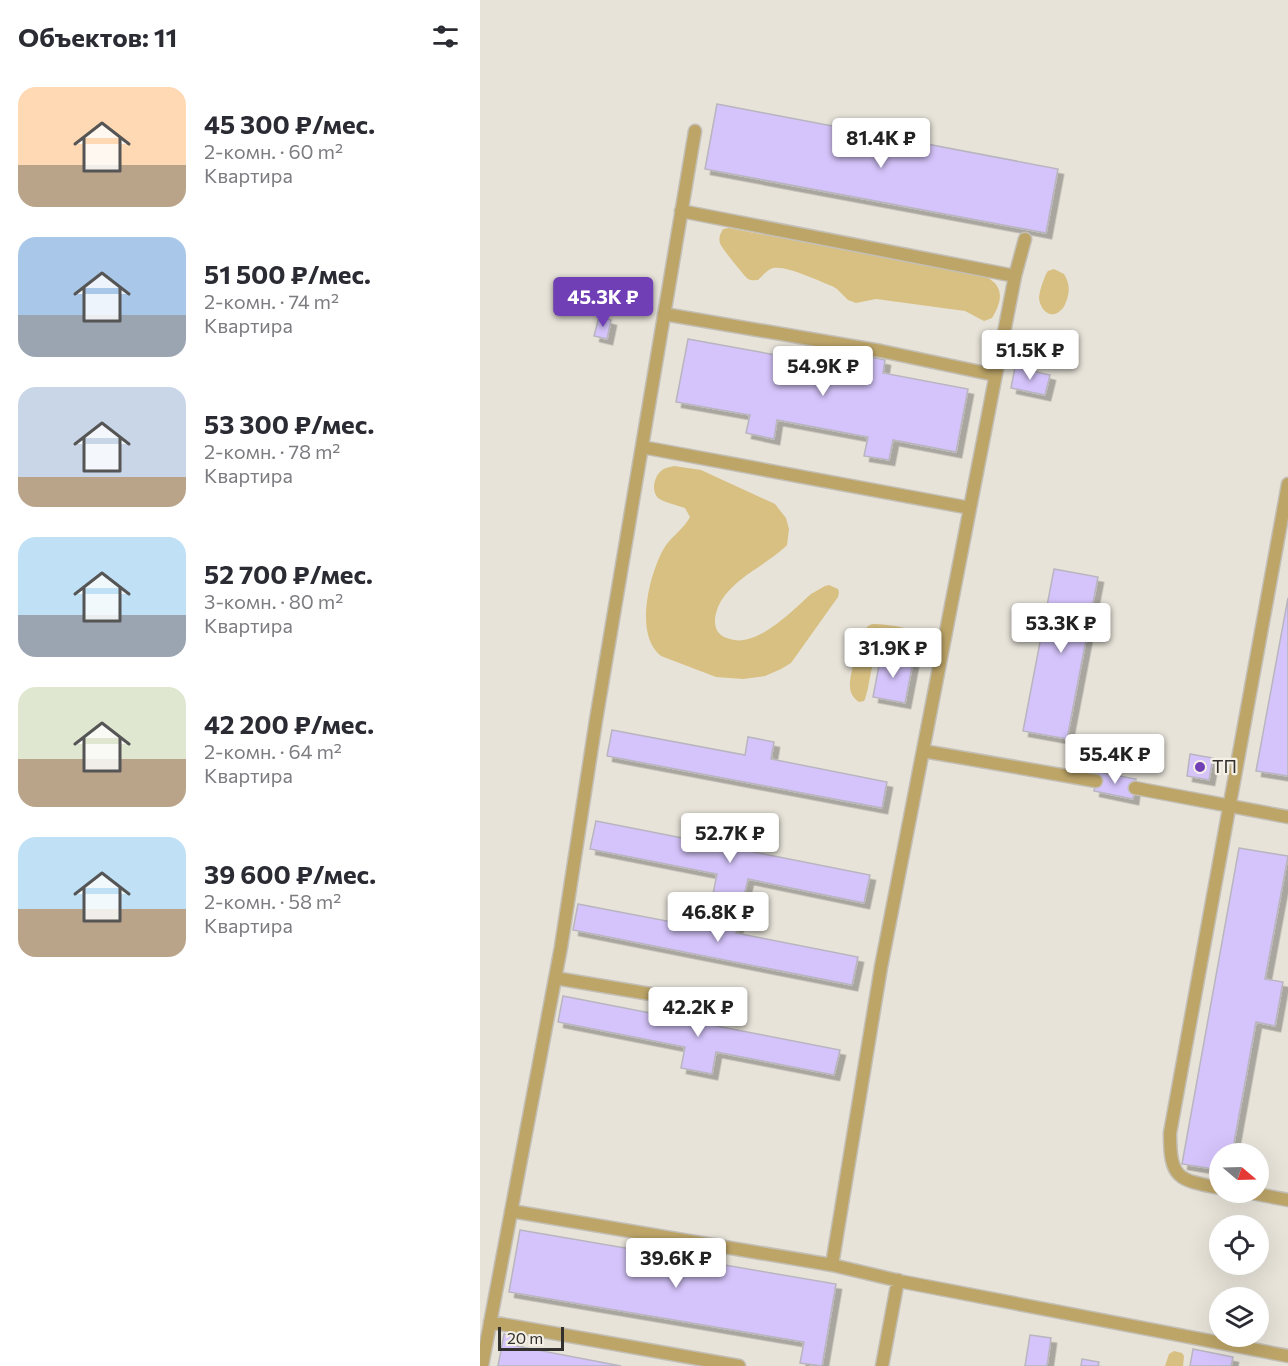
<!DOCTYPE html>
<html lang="ru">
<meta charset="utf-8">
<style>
body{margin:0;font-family:Commissioner,sans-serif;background:#f7f7f7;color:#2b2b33;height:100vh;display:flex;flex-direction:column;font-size:22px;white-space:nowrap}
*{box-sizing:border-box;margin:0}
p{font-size:20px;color:#7c7c81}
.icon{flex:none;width:33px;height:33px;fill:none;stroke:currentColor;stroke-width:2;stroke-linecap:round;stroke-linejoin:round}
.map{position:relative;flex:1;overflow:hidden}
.sheet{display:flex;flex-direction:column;background:#fff;width:480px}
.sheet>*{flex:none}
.needle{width:39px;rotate:109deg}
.tools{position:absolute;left:729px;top:1143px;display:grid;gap:12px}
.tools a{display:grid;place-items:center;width:60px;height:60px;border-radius:50%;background:#fff;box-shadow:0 6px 24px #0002;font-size:30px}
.scale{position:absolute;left:18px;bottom:15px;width:66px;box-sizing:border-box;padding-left:6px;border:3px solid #32302c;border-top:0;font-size:16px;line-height:21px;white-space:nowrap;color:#32302c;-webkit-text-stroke:4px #f4f0e6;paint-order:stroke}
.price{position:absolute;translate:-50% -51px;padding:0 14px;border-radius:6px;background:#fff;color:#222;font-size:20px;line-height:39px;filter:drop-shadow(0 2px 3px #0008)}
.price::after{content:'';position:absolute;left:50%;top:36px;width:18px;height:14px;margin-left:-9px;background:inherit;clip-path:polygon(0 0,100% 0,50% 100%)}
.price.selected{background:#703fb6;color:#fff}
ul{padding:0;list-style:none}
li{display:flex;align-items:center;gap:18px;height:150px;padding:0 18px}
li span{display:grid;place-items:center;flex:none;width:168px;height:120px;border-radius:18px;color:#555}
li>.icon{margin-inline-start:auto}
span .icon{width:72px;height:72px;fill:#fffc;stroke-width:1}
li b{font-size:26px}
h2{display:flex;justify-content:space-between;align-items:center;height:72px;padding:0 18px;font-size:26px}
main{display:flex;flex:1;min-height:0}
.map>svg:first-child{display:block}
.green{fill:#d8c082}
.building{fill:#d5c4fb;stroke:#b8b5bf;stroke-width:1.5;filter:url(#shadow)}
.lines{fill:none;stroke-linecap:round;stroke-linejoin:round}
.service-casing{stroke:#c3bfb6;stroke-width:15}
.service{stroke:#bda568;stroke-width:12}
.poi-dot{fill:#703fb6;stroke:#f4f0e6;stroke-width:2}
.labels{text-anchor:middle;stroke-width:4.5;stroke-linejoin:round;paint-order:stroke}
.poi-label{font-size:18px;fill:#32302c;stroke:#f4f0e6;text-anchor:start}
</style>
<main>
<section class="sheet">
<h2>Объектов: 11<svg class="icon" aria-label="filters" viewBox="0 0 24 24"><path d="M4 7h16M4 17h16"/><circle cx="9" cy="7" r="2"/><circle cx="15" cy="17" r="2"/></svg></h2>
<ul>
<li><span style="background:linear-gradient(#ffd9b3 65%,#b9a48a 0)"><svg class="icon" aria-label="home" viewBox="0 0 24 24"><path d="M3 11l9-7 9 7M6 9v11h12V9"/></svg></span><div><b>45 300 ₽/мес.</b><p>2-комн. · 60 m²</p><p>Квартира</p></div></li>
<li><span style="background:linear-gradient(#a9c7e8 65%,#9aa5b1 0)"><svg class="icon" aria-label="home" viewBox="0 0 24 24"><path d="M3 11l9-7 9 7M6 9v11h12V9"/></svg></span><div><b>51 500 ₽/мес.</b><p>2-комн. · 74 m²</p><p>Квартира</p></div></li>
<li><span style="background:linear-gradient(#c9d6e8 75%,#b9a48a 0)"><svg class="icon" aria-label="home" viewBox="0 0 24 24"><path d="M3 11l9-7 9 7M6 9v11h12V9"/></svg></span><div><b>53 300 ₽/мес.</b><p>2-комн. · 78 m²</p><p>Квартира</p></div></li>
<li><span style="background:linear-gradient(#bfe0f5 65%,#9aa5b1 0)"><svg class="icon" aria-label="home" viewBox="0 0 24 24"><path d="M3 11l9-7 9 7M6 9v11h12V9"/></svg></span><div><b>52 700 ₽/мес.</b><p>3-комн. · 80 m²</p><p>Квартира</p></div></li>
<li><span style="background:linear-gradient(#dfe7d0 60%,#b9a48a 0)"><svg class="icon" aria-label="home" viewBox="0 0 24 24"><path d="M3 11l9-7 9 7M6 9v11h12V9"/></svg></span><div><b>42 200 ₽/мес.</b><p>2-комн. · 64 m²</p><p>Квартира</p></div></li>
<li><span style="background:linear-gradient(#bfe0f5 60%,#b9a48a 0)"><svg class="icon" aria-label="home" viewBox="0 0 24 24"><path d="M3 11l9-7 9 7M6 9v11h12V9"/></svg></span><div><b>39 600 ₽/мес.</b><p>2-комн. · 58 m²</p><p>Квартира</p></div></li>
</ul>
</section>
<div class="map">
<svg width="808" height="1366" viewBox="0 0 808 1366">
<defs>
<filter id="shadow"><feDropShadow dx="5.5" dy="5.5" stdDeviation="0" flood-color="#0004"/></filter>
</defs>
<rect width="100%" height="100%" fill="#e7e3d9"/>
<path class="green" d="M249,228L506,277C525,286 522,302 512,318L504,321C497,318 492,314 485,311L396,299L376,303L368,300L357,289L352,286C339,281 306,265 293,268C287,270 282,276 278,280C273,280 272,281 268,279C265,277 240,246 240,243C238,237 241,233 243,229Z
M574,269L584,274C590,284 590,291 586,302C585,304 584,308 581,310C571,321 559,309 559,297C560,289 563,281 566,274L568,271Z
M194,466L221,470L295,504L306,518L309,529L307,545L304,548C284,566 255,578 241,601C236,610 232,623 238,632C241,636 246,638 250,639C277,648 312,611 331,594L345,586L349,585L358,589L359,592L358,597L311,663L301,669L285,676L263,679L236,677L181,656C154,635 169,576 183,550C190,537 204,529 210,517L205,508C197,505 185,503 178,498C171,491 174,477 181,471C184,468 190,467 194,466Z
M392,624C403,624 452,627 437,647C428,659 407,642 398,654C390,664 390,686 385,699L384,701L379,702C373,698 370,693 370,686C369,676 381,633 388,626C389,625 391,625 392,624Z
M694,1351L702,1353L704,1356L703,1366H685L689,1354Z"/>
<path class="building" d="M237,104L578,169L566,233L225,169Z
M119,317L131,320L127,339L114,336Z
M208,339L378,370L381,355L405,360L403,373L488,389L476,452L413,440L409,460L384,456L388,437L297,420L294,439L266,433L270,415L196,402Z
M535,367L570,375L565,395L531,388Z
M574,569L618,577L587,739L543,731Z
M808,598V776L776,771Z
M401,655L433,662L425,703L393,697Z
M132,730L265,755L268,737L294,742L291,759L407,782L402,808L127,756Z
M710,754L733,758L729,780L707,776Z
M618,772L656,779L653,799L614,791Z
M116,821L390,875L384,903L268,879L263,900L233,894L237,874L110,849Z
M759,848L808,856L785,979L803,982L795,1026L776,1022L752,1154H740V1170L702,1164Z
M98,904L228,929L232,912L260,917L256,933L378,957L372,985L93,930Z
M83,996L360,1050L354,1075L236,1052L232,1074L201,1068L205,1047L78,1022Z
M40,1230L356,1284L342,1366L320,1363L324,1342L29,1292Z
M24,1334L38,1336L36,1346L141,1366H18Z
M550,1335L571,1338L567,1366H545Z
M713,1349L753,1357L751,1366H710Z
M602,1359L619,1362L618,1366H601Z"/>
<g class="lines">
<defs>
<path id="service" d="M201,211L535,276L545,239
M535,276L401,967L352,1265L424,1282L808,1356
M184,314L401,351L515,375
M162,447L490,508
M443,751L616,781
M655,788L808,817
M75,978L248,1007
M740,1188C698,1180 690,1179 690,1133L808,484
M766,1192L808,1200
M31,1211L352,1265
M10,1322L259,1366
M2,1366L81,947L116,720L215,131
M402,1366L418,1280"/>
</defs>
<use href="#service" class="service-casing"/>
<use href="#service" class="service"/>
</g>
<circle class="poi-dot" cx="720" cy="767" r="6"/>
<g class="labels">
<g class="poi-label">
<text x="732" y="773">ТП</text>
</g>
</g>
</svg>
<div class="tools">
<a><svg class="needle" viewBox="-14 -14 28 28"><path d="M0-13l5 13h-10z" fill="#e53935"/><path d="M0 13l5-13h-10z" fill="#7c7c81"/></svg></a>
<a><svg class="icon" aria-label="locate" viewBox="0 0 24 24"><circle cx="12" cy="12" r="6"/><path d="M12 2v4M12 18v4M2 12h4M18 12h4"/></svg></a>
<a><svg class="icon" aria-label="layers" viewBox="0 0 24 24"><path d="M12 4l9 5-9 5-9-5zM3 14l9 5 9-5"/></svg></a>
</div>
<div class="scale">20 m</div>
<b class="price" style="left:401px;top:169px">81.4K ₽</b>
<b class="price selected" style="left:123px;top:328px">45.3K ₽</b>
<b class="price" style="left:550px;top:381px">51.5K ₽</b>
<b class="price" style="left:343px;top:397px">54.9K ₽</b>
<b class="price" style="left:581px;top:654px">53.3K ₽</b>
<b class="price" style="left:413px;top:679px">31.9K ₽</b>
<b class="price" style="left:635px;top:785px">55.4K ₽</b>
<b class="price" style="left:250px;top:864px">52.7K ₽</b>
<b class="price" style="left:238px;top:943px">46.8K ₽</b>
<b class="price" style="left:218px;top:1038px">42.2K ₽</b>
<b class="price" style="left:196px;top:1289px">39.6K ₽</b>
</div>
</main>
